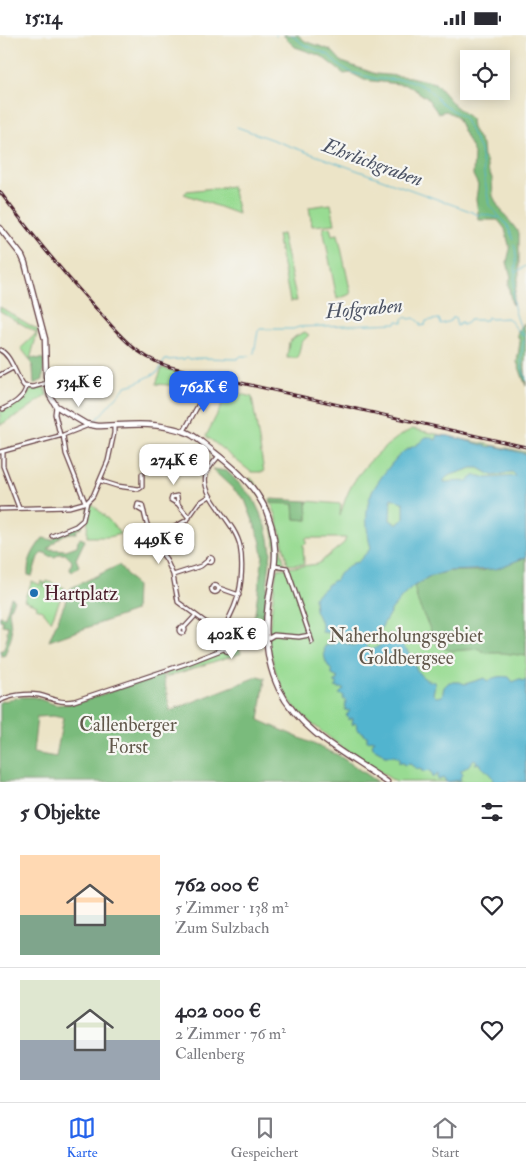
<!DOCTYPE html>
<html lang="de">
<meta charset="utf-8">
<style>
body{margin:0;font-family:"IM FELL Double Pica",serif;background:#f7f7f7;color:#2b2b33;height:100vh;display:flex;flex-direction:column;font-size:19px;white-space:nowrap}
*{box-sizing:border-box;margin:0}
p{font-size:16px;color:#7c7c81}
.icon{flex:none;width:28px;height:28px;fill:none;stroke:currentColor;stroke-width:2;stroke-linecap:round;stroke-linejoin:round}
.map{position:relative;height:747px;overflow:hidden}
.side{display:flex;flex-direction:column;background:#fff;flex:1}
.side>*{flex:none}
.tools{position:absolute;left:460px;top:15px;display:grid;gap:10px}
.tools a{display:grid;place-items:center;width:50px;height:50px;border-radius:0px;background:#fff;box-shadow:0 2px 12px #0003;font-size:25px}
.price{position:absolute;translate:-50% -42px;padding:0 11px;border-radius:10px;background:#fff;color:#222;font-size:16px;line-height:32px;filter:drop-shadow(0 1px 2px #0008)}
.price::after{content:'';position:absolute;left:50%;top:30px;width:15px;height:11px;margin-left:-8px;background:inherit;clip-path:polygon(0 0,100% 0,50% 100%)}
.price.current{background:#2563eb;color:#fff}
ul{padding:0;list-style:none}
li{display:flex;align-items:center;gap:15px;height:125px;padding:0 20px}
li+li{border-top:1px solid #e1e1e2}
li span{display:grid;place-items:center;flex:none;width:140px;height:100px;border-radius:0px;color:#555}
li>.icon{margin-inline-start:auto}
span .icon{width:60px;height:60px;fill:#fffc;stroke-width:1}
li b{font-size:21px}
h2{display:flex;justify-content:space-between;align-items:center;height:60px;padding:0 20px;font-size:21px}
.status{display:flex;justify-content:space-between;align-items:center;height:35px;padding:0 25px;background:#fff;direction:ltr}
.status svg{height:14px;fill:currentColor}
.dock{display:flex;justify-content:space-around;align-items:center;height:70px;border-top:1px solid #e1e1e2;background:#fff;font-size:14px;color:#7c7c81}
.dock a{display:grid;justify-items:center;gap:2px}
.dock .current{color:#2563eb}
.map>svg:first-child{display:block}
.green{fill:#98db92;stroke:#717d5e}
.forest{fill:#7abb7c;stroke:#626d54;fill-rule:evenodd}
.water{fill:#51b4cf;stroke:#4e6a7d;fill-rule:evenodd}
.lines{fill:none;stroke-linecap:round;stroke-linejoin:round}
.stream{stroke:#51b4cf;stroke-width:1}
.street-casing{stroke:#623d42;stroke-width:5.5}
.secondary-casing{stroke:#623d42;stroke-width:7}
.street{stroke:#fff;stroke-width:3}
.secondary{stroke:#fff;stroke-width:4.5}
.rail-casing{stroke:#4a1f2b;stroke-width:3}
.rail{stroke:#f6f6f2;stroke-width:1;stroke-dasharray:4;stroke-linecap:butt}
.poi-dot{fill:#1f6fb2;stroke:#f6f6f2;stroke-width:2}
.labels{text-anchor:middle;stroke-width:4.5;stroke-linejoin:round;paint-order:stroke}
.poi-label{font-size:19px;fill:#4a1f2b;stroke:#f6f6f2;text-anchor:start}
.park-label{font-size:19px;fill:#61574a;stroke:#f6f6f2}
.water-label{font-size:20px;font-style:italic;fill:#4c5364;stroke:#f6f6f2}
</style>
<div class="status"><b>15:14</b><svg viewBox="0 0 49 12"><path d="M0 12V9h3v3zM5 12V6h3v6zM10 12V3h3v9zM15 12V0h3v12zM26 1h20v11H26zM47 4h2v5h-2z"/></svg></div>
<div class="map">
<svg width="526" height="747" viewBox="0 0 526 747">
<rect width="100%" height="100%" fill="#f6f6f2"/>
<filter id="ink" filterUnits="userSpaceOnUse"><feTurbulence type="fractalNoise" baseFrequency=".02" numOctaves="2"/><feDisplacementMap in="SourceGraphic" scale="10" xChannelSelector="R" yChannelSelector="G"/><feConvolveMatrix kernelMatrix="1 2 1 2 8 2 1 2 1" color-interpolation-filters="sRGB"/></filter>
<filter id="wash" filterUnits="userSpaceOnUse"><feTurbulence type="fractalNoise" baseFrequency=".0096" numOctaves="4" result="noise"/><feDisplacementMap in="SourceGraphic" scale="20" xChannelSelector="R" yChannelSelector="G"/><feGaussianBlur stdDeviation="1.12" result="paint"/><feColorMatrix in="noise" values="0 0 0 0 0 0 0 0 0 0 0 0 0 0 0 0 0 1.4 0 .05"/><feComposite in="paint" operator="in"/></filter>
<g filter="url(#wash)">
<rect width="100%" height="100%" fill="#ece4c7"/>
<path class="green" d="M232,151L238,179L184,159L187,156Z
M331,169L335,189L312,191L309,172Z
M330,192L332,200L338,199L351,259L337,264L323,193Z
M282,199L297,266H290L277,200Z
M0,272L38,295L30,325L21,313L37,298L0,276Z
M305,297L309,300L301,308L298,323H287L289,307L296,301Z
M162,333L216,345L207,353L156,349Z
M44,351L47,360L20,379L0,390V377L22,366L30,355Z
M229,356L252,362L264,437H251L206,401Z
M412,394L526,417V747H396L345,715L305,683L293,670L285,658L277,641L272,623L268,605L276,537L278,534L318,529L344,508L346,503H306V509L303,510L304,529L288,530L276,480L271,468H294L295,484L308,485L307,466L341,469L340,481C343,470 347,458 353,448C366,427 390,405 412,394Z
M251,443C275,471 276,497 285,531H279L277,528C273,492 273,476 250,446L249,444Z
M92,469L113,489L120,499L109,502H87L88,471Z
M32,546L40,550L41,546L45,548L44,552L47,546L65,553L51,586L42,575L36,573L37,570L24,565Z
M255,578L264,579C260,600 247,600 228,604L226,598L229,592L253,585Z
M236,610H238L241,618L166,642V637L196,627L222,615L227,619L232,616Z"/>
<path class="forest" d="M283,0H298L305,6L331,15L342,27L376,39L410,42L435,48L454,70L471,84L472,93L482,110L483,122L486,126L488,136L492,143L493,161L498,171L519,198V239L512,270L508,249L511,242L507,227L510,214L505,194L498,185H479L476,164L478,150L473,140L474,118L456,81L446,76L438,78L427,63L408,50L364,45L351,38L344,39L321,21L295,12Z
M524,288C526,301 526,314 525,327C524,334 526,344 526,351L517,327L520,307L517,299Z
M31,323L44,324L43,345L34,349L33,333L30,325Z
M212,434L227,436L253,463L266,491L269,503L271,517L264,579L255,578L263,520L260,504L245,465Z
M270,464L307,466L308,485L295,484L294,469L271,468Z
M85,484L80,494H77L76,498C64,496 56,505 48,514L66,515L77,511L78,505L80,503L85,505L76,524L79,531L72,537L70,535L72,526L65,519H59L55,522L48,521L46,518H42L38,522L32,541L28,540C27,525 34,514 43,503L53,505L55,501L74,493Z
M526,522V621L503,618H486L479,614L452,616L438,611L418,568L414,551L432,541L449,536H482Z
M119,530L136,551L135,576L49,606L71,553Z
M11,562L14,564L9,576L12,600L5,620L2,622L0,616L4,614L8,599L7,597L8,591L2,590L3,586L0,585V581L5,582Z
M163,638L170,676L259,641L265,643L259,685L338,720L377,747H0V667L20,662H34L56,670L78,668ZM53,681L63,683L56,722L33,718L37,682Z"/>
<path class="water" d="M438,400L449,401L490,412L494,411L526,419V522L496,534L449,536L432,541L414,551L403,561L392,574L377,600L370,604L366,611L370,614C380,613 384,607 389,599L392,600C397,606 405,611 409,618C417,632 416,643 434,647L435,650L433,659L436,662L442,661L444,652L449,647H459L465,649L485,643L486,645L489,646C494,641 502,641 509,642L513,647L519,644L523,646L526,645V747H493C493,737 481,736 479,728L475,729L477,726L474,724L468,731L461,736L462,740L460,742L461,745L446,747L444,743L437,745V739L432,743L430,736L422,737V735L419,734L418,735L410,729L404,730L403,728H399V723L393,721H384L382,718L373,713L372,709L375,705L367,706V701L363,700V698L357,695L356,688H354L353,690L352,689L353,683L349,685V682L346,680L350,676L345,675L346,665L343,664L344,661L339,659L344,654L335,652L338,649L334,647L338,645V643L332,640V636C325,628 323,621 325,611L334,609V606H337L355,611L358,609L359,602L322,597V590L315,575L314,562L332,546L336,545L339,539L353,528L358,527L371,513C366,497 364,473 372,457C377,447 394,424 403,417C408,413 414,412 419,408C423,406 424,401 429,402C431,402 433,404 436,405ZM472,433H479L493,441L512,437L516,441L487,443L480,441H474L468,446L444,447V445L448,441ZM391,463L404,468V484L397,489L390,485Z"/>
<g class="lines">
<path class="stream" d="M276,0V1
M292,0L303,9L329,20L337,29L353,38L377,44L409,45L427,53L442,68L464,83L480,115L489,170L508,191L513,204
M237,92L470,176L478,180L482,179L499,183
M514,209C519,225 514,243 513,259C512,273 519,288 524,301
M516,237L526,231
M524,305C521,319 520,331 526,345
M254,318L258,296L260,294H293L299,292L396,288L397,286L403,287V284L405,282L410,284L414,283L420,288V291L425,290L426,286L439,284L441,289L450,286L452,283H455L457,291L459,290L460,288H462V290L467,288L469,285C476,285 480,285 486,285L487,282L491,284L508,283L524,303
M91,388L96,385L126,351L134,349L158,337L165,325L184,324L187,322L190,324C196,322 229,324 237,324L241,321H250"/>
</g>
</g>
<g filter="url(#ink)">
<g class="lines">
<defs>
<path id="street" d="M0,315C12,321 15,340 24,351L33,352L47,348
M0,340L13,333
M56,371L55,379L60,400
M3,374C13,369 24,363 26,352
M184,396L206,356L211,350
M63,400L66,419L85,467
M0,417L63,400L89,390
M3,417V431L19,473
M219,421C214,427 208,433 206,440C200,461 235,486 240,511C243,527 242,549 237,564C231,585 221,587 227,611
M150,426L180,423L199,416L203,419L205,429L209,434
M101,446L117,451L139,454L142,452V439
M210,461L199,468L187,485L166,497L159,505L160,516L166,524L173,540L178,567L212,592L224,594
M178,469L171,465L172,462L177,461L178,469L189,483
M0,474L69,472L87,467
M144,477L137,473L138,469L142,470C146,481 146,501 160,503
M52,501L76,491L83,485L87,467L93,461L108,426L114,398V390
M207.5 525a2.5 2.5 0 1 1 5 0a2.5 2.5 0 1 1-5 0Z
M274,531L287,533L312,607
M173,540L201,531L207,526
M211.5 554a3.5 3.5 0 1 1 7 0a3.5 3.5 0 1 1-7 0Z
M219,553L239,560
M179 595a3 3 0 1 1 6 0a3 3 0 1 1-6 0Z
M184,593L195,581
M254,604L261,597L265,587
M225,612L226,616L229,617L232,614L231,610
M0,666C10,660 27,658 39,660C52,663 60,669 74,666L185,629L239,608L253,605L267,604L274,600L299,602L310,600"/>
<path id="secondary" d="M0,193L22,221L25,228L45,304L46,341L50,361L56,371L64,376L86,389L97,391C130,390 150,386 183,396C195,399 204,410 214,417C249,444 273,469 275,516C276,534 270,551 268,569C264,598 266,627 279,654C300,697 349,721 387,747"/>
</defs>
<use href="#street" class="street-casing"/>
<use href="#secondary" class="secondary-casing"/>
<use href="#street" class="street"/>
<use href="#secondary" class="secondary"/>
<defs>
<path id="rail" d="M0,157C29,196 59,233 92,269C107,285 120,303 138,316C150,325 164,331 179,334L526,412"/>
</defs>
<use href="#rail" class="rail-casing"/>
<use href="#rail" class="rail"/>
</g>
</g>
<circle class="poi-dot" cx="34" cy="558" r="5"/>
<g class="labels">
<g class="poi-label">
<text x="44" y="565">Hartplatz</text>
</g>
<g class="park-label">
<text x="406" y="607">Naherholungsgebiet<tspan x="406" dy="22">Goldbergsee</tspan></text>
<text x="128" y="696">Callenberger<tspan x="128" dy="22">Forst</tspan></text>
</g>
<g class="water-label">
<text transform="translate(373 127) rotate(20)" y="7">Ehrlichgraben</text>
<text transform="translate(364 273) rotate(-5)" y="7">Hofgraben</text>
</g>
</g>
</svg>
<div class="tools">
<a><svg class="icon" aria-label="locate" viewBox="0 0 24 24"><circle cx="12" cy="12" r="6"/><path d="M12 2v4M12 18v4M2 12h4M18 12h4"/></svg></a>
</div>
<b class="price" style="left:79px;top:373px">534K €</b>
<b class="price current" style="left:204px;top:378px">762K €</b>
<b class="price" style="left:174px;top:451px">274K €</b>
<b class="price" style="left:159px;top:530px">449K €</b>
<b class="price" style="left:232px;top:625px">402K €</b>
</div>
<section class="side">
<h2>5 Objekte<svg class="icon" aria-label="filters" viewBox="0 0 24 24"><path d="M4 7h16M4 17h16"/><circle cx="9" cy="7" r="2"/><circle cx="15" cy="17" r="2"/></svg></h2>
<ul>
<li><span style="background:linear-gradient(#ffd9b3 60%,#7fa58c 0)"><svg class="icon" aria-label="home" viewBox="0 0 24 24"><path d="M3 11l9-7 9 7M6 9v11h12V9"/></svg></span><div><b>762 000 €</b><p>5 Zimmer · 138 m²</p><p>Zum Sulzbach</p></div><svg class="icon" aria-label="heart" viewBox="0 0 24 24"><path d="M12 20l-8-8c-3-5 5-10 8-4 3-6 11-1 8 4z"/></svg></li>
<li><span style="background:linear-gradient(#dfe7d0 60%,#9aa5b1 0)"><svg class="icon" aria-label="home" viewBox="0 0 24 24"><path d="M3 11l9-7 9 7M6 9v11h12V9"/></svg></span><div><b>402 000 €</b><p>2 Zimmer · 76 m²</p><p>Callenberg</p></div><svg class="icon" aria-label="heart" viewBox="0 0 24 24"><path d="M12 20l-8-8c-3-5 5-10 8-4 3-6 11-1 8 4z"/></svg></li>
</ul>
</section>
<nav class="dock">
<a class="current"><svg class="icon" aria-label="map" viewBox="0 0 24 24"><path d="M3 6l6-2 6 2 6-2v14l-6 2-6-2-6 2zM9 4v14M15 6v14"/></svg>Karte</a>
<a><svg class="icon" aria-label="saved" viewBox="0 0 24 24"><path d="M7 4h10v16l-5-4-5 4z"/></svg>Gespeichert</a>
<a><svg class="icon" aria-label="home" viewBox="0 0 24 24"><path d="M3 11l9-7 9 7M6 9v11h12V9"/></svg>Start</a>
</nav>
